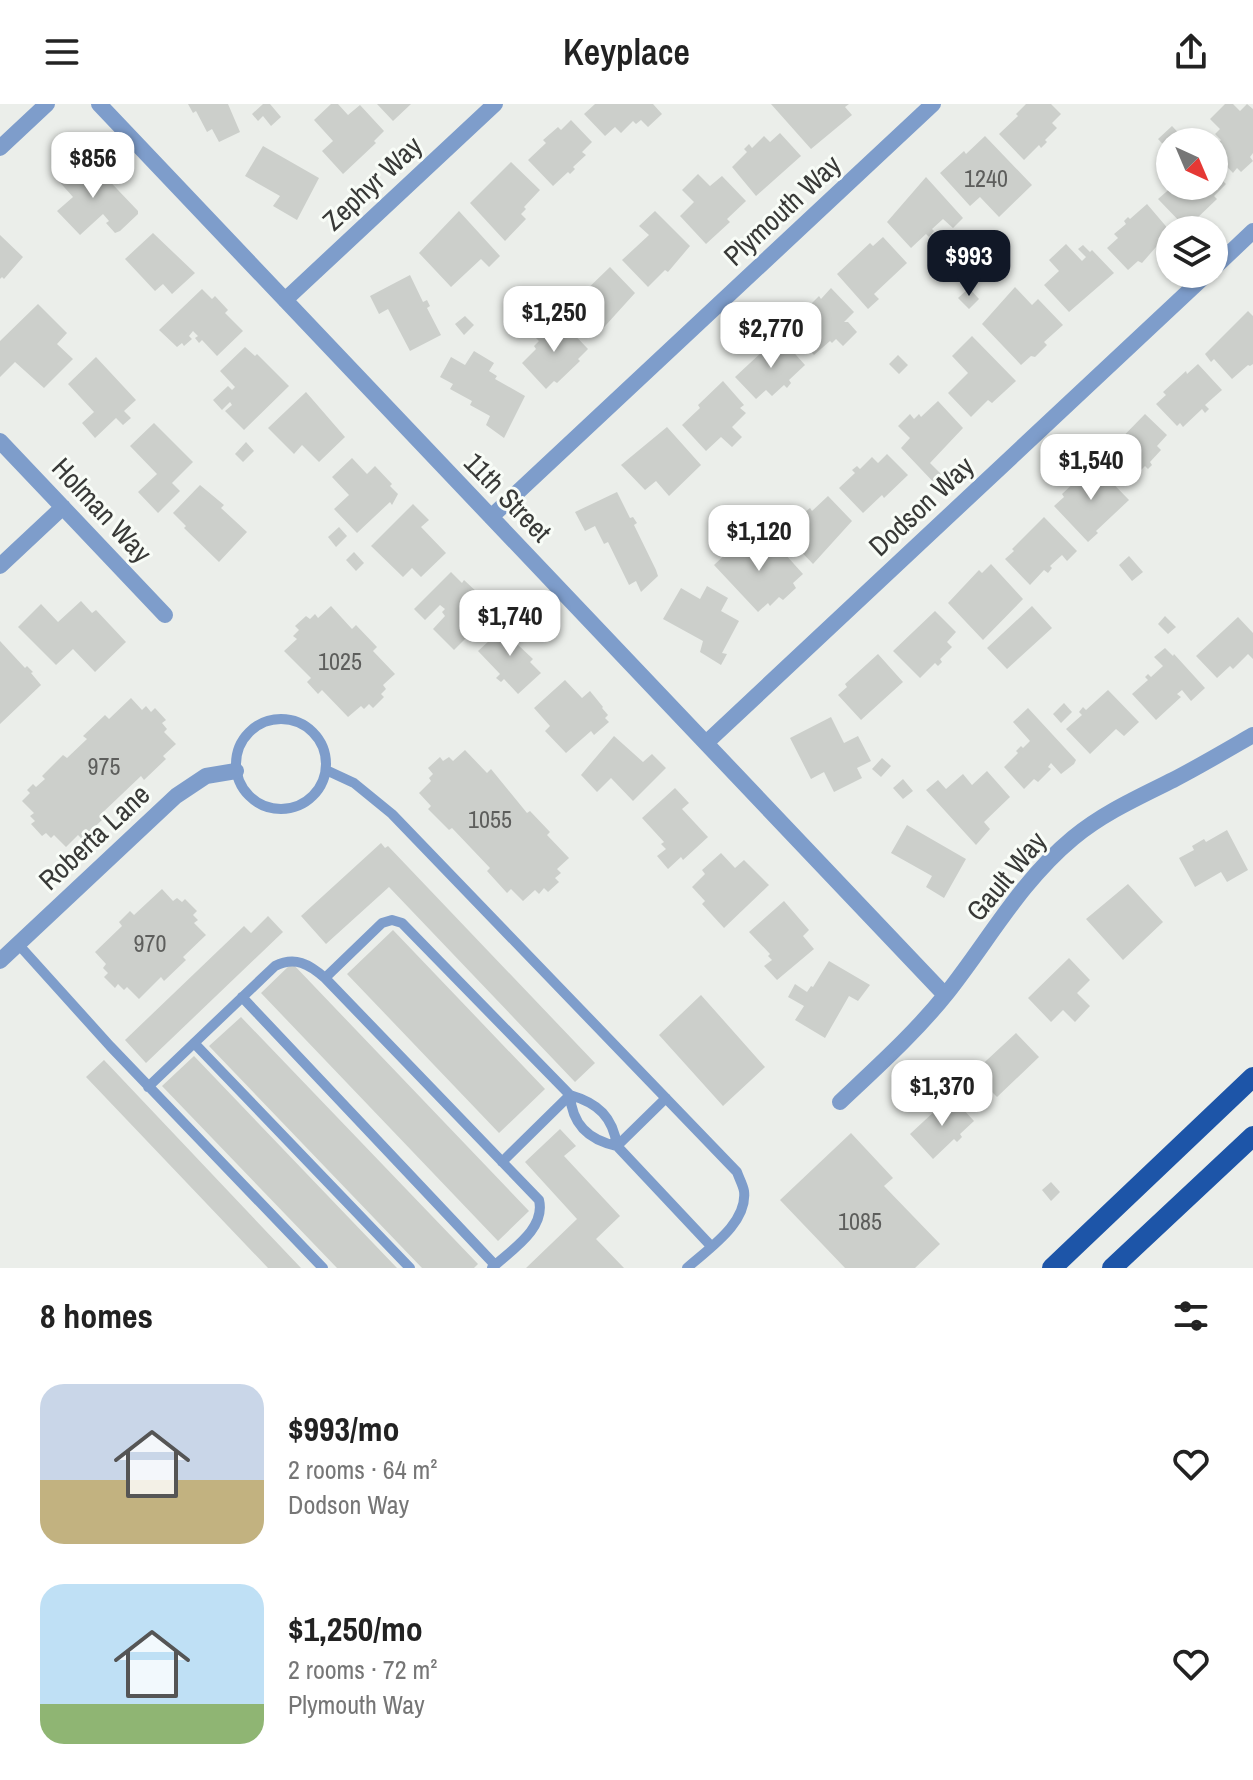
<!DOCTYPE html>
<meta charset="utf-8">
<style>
body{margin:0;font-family:"Archivo Narrow",sans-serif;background:#f2f2f2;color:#222;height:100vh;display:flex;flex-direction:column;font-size:30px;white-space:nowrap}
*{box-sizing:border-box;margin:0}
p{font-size:26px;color:#767676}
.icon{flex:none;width:44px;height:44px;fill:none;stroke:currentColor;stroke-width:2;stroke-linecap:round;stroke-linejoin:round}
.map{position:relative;height:1164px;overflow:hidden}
.side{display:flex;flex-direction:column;background:#fff;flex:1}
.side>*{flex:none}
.needle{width:52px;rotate:136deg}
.fabs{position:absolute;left:1156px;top:24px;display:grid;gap:16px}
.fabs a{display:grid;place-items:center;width:72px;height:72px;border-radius:50%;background:#fff;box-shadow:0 2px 6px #0004;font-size:40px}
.price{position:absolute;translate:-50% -68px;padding:0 18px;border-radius:16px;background:#fff;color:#222;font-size:26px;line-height:52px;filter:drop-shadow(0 2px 4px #0008)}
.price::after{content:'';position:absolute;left:50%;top:48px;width:24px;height:18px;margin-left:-12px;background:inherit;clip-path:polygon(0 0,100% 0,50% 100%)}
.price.current{background:#111827;color:#fff}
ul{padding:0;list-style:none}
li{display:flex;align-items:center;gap:24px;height:200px;padding:0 40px}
li span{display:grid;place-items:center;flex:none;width:224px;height:160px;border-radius:24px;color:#555}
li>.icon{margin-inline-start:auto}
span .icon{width:96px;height:96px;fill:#fffc;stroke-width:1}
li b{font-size:34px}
h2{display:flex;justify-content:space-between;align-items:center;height:96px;padding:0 40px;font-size:34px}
header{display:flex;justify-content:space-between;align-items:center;height:104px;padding:0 40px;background:#fff;font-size:36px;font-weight:600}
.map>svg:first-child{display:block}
.building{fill:#cccfcb}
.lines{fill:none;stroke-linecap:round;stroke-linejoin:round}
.service{stroke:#7e9dcb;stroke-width:10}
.minor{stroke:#7e9dcb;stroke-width:16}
.tertiary{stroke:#7e9dcb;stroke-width:16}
.primary{stroke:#1d55a8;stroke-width:20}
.labels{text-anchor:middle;stroke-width:6;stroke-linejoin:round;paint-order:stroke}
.number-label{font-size:24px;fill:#5d5e5c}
.street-label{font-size:28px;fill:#383937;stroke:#f8fcf7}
</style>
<header><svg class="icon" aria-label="menu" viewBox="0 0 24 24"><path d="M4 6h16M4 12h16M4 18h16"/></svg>Keyplace<svg class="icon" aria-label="share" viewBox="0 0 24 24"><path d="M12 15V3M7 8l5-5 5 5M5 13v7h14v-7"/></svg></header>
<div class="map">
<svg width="1253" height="1164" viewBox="0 0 1253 1164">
<rect width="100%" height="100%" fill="#ebeeea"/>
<path class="building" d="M188,0H228L240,28L219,38L212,25L207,28L196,7L193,9Z
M263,0H270L281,13L271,22L263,12L258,17L252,10Z
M331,0H338L348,11L360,1L384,27L374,37L376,39L343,70L322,47L333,37L314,16Z
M377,0H411L393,17Z
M595,0H653L662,10L648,23L641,16L636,20L633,17L621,29L615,23L605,32L584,10Z
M771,0H849L845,3L852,11L811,45Z
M1026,0H1051L1061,10L1052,19L1057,24L1045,36L1047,38L1041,44L1039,41L1024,56L999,30L1018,12L1016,10Z
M1225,0H1233L1240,7L1247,0L1253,5V49L1250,53L1253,57L1241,68L1237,64L1233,69L1214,49V43L1221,36L1215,30L1220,25L1210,15Z
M571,16L592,38L582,48L586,51L573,63L575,65L570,70L568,68L553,82L528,56L546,39L543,36L558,23L561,26Z
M1172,22L1187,38H1170V48L1158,35Z
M780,29L801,52L756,92L732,63L747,48L744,45L749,40L752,44L764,32L770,38Z
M985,32L1032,81L999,113L980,93L970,102L940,69L964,47L966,50Z
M263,42L319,74L297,116L273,102L280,92L245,72Z
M75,56L90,72L98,65L138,107V110L120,127L115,129L106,119L109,117L103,110L80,131L57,107L73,93L56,74Z
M511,58L540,86L524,103L526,105L521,110L526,115L505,137L470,99Z
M1214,68L1226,80L1214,92L1217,95L1194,117L1191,113L1183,121L1158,95L1173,82H1214Z
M698,70L710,82L722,72L746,97L727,115L730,118L706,140L680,112L694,98L682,86Z
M926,73L963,114L953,124L943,115L932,125L934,127L929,133L926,130L911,144L887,118Z
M1147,100L1170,127L1142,159L1138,157L1128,166L1107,144L1118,134L1114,130L1126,120L1124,117L1128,113L1130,115Z
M459,107L500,152L489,163L481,155L451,183L419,149Z
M655,107L690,142L668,168L665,166L648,183L622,156L649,131L639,122Z
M153,129L195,169L172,190L163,180L155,187L125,155Z
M0,131L23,153L4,175L2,173L0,175Z
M883,133L907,159L874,190L879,195L868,205L837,170L870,139L873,142Z
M1066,140L1082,157L1086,153L1078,145L1083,141L1090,148L1092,146L1114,169L1069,208L1044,181L1059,167L1049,156Z
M610,163L635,189L596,232L573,210L584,200L578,194Z
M410,171L423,198L427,196L430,202L427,204L441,231L410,247L388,205L379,210L370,192Z
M1015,183L1032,201L1038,195L1063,221L1044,238L1047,241L1035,253L1031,252L1021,261L982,220Z
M831,184L854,208L844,218H848L857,228L843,242L836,235L832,239L830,237L814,251L788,223L819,192L821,195Z
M969,184L979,195L969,205L958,194Z
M202,185L212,195L215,192L228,206L225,209L243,227L217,252L202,236L199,239L195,234L198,232L193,227L189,232L192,235L184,242L182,239L177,243L159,226Z
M38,200L67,229L57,240L73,255L44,284L15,258L0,273V237Z
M1248,207L1253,212V260L1250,262L1248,261L1232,275L1214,255L1211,258L1205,250Z
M465,212L474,221L464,231L455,220Z
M542,216L557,231L567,223L588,245L578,255L580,257L557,279L554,277L546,285L522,259L536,245L534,242L539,237L530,228Z
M779,232L805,261L789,276L791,279L787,284L784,281L772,292L766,286L756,295L735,273Z
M972,232L1016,277L992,299L988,296L971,313L948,289L968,269L952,252Z
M245,243L255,252L257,250L289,282L244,326L225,307L232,301L230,298L222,306L213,296L228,282L232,286L235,283L220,267Z
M474,247L494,259L489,267L497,272L495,275L525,292L504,334L486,321L490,312L470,301L472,297L450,285L453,280L440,273L451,253L465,261Z
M898,251L908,261L899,270L889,260Z
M96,253L136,296L124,307L131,314L123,321L116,314L95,334L82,319L94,308L68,280Z
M1198,260L1222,286L1205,301L1209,305L1205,309L1202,305L1183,323L1180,319L1177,322L1156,300L1166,291L1163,288L1186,267L1187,270Z
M723,277L744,301L740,304L746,309L732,323L742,333L732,343L721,333L706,347L682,321L700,304L698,301Z
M306,288L345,333L319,358L302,341L294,350L268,324Z
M938,297L963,324L930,359L946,375L938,383L901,344L910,334L898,322L910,310L914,315L919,310L921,313Z
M1145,310L1167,331L1157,342L1161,346L1150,358L1152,361L1148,365L1145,362L1130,377L1104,352Z
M154,319L193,358L172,379L180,387L158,409L138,388L157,370L130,342Z
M667,323L701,361L669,392L656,377L645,386L621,361Z
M246,338L254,347L243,358L235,350Z
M887,350L908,371L884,394L882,391L863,409L839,384L855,369L852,366L857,362L860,365L872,353L878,359Z
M352,354L367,370L375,362L392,380L390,382L398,390L392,401L390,398L357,429L334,405L349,391L332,373Z
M1094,360L1129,396L1096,427L1098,429L1088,438L1054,402L1064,393L1062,390Z
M200,381L224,401L221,404L247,428L219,458L184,424L186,422L173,409Z
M617,388L630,414L633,413L637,419L634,421L656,466L658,472L641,488L636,477L629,481L608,438L604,440L595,422L585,427L575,408Z
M828,392L852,417L813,460L789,435L799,426L796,422L808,411L805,408L810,404L812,407Z
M413,400L429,416L421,423L446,449L421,473L412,464L403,473L371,442Z
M1044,413L1077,447L1067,457L1062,451L1050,462L1052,464L1048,469L1044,466L1030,481L1005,455L1014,447L1012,445Z
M339,423L347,432L336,443L328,433Z
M747,430L766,450L776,440L803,470L793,479L796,484L783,496L779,493L770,502L768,499L758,508L714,461Z
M354,448L364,459L356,467L346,456Z
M1129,452L1143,468L1132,477L1119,461Z
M991,460L1023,495L983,536L948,499L979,466L982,469Z
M451,468L462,479L464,476L479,490L476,493L478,495L488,486L501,499L454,546L433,525L445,512L442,508L445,505L440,501L425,516L414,505Z
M707,482L728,494L721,507L739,517L722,549L727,550L721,561L700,548L703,537L663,515L681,484L700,495Z
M81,497L92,509L96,506L126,538L95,568L73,545L56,561L18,523L41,500L58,518Z
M331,502L352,525L356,521L377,543L373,547L395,570L383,581L386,585L381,590L384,593L373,604L369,600L364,605L361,602L348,613L322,586L318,590L307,578L311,574L284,547L297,535L293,532L299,526L295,522L306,512L310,515L315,510L318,514Z
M1032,502L1052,524L1007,565L987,544Z
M935,507L956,528L947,538L952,543L940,555L942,558L938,562L935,559L920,574L893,547Z
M1165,512L1176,523L1168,530L1158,520Z
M1238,513L1253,529V555L1248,550L1233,565L1230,562L1217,574L1196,552Z
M512,516L526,532L517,540L533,555L530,558L541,569L518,590L504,575L501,578L496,574L500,570L478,547Z
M0,537L25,564L27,562L33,568L31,569L41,581L0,620Z
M1165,544L1173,552L1174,550L1205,584L1191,597L1182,586L1177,590L1181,593L1156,616L1132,590L1148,576L1145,573L1148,570L1151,573L1163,562L1154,553Z
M878,550L903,578L861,616L838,591L847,583L845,580Z
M565,576L582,594L590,587L603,603L602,604L608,611L605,614L609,618L594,631L591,627L566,649L545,627L550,622L534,604Z
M1108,586L1139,618L1124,632L1116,625L1090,650L1066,625L1082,611L1079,608L1083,603L1086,606Z
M131,594L142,606L146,602L151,608L155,604L166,616L162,619L167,625L164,628L176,640L163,652L166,655L144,676L141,672L100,711L103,715L82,735L78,731L66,743L54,731L51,734L46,729L42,732L31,720L35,717L30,712L34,709L22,697L30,689L27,686L33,680L36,683L45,675L42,672L63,651L67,654L87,635L83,632L105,611L109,615Z
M1064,599L1072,608L1061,619L1053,610Z
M1028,604L1076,656L1074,660L1061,670L1051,659L1048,663L1051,665L1038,678L1034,675L1024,685L1004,663L1018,649L1016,647L1021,642L1023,644L1030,637L1013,618Z
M831,613L844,639L858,632L871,657L857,664L862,674L834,688L824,668L811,675L790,634Z
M614,632L643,658L652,650L666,664L633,697L611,674L597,688L581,671Z
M465,646L487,669L491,665L527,709L530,707L550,728L547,731L569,754L557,765L561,769L555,774L559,778L548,788L544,784L539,790L535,786L523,797L511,785L507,789L487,767L490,764L452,724L449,726L428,705L431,702L419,689L431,677L429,674L433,670L428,664L440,653L443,657L449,653L453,657Z
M882,654L891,662L881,673L872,665Z
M987,667L1010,693L984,718L990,725L976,741L926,686L938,676L946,685L963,670L972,681Z
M903,675L913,687L903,695L893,684Z
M675,684L689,699L682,705L708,733L683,756L681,753L668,765L657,752L666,745L661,740L664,738L642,714Z
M907,721L966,755L944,794L926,783L932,772L891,749Z
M1227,726L1248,766L1227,778L1221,768L1195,783L1179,754L1194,746L1192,742L1204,735L1206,738Z
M381,739L385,744L388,742L595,959L575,978L389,783L326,840L301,812Z
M721,749L735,764L744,756L769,781L724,824L702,800L705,797L692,783L705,770L702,766Z
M1128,780L1163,818L1123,856L1086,815Z
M162,785L173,797L177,794L182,798L185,795L197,807L193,811L198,816L194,819L206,831L183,853L186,856L164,877L161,873L139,895L127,883L124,886L118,880L115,884L104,873L108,869L103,864L106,860L95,848L122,822L119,818L130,807L134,811Z
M784,797L809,826L803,832L814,845L777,876L764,862L772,856L768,852L770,850L749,828Z
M268,812L283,828L146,959L125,936L244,822L251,829Z
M393,826L545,985L499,1029L347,870Z
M1069,854L1090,876L1077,889L1090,902L1075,918L1063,906L1051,918L1028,894Z
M829,857L870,881L858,897L849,892L825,934L795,916L804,902L788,893L795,880L807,888L811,882L813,883Z
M292,859L529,1107L498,1137L261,889Z
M701,891L765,963L723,1002L659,931Z
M241,913L478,1160L474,1164H422L209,942Z
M1016,929L1039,953L997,993L973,969Z
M194,952L397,1164H337L162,982Z
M104,956L301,1164H268L86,973Z
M951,992L974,1017L960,1030L962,1033L957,1038L954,1035L933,1055L910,1030Z
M560,1025L576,1042L564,1052L620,1112L596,1135L624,1164H526L577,1115L525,1058Z
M851,1029L893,1074L884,1082L940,1140L915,1164H845L780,1096Z
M1051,1078L1060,1088L1051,1097L1042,1086Z"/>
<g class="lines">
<path class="service" d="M236 660a45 45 0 1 1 90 0a45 45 0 1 1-90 0Z
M326,666L354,679L392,710L737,1068C739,1074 743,1081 744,1087C748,1119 708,1145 687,1164
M18,840L110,942L323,1164
M325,874L382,819L392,816L402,819L570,991L502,1058
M242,893L495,1161
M194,939L410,1164
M148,983L275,862C295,852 309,860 325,874L539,1096C546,1125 511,1146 492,1164
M570,991C598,999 613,1013 617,1042C588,1036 572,1020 570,991Z
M666,994L617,1042L711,1142"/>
<path class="minor" d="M99,0L945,891
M1214,164L1253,127
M285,196L495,0
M0,337L165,511
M491,413L933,0
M0,462L63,403
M706,639L1207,170
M0,857L176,692L206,672L236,667
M840,998C877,963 915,929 947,889C989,836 1020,778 1073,734C1103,709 1139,693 1173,676C1200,662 1227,646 1253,631"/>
<path class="tertiary" d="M0,44L47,0"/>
<path class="primary" d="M1052,1164L1253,973
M1112,1164L1253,1032"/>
</g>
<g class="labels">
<g class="number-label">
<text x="986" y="83">1240</text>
<text x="340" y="566">1025</text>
<text x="104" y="671">975</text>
<text x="490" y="724">1055</text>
<text x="150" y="848">970</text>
<text x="860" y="1126">1085</text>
</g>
<g class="street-label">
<text transform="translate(372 79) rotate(-43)" y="10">Zephyr Way</text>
<text transform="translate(782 106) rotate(-43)" y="10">Plymouth Way</text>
<text transform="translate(508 393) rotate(46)" y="10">11th Street</text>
<text transform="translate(921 402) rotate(-43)" y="10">Dodson Way</text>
<text transform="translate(102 406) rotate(47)" y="10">Holman Way</text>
<text transform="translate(94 733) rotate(-43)" y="10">Roberta Lane</text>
<text transform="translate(1006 772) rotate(-50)" y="10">Gault Way</text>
</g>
</g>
</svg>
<div class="fabs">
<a><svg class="needle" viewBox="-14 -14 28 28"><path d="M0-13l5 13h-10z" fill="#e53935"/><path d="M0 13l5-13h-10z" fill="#767676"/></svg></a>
<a><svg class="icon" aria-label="layers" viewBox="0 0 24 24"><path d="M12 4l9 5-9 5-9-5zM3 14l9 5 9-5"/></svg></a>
</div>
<b class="price" style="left:93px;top:96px">$856</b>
<b class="price current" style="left:969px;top:194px">$993</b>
<b class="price" style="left:554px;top:250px">$1,250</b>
<b class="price" style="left:771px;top:266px">$2,770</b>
<b class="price" style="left:1091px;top:398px">$1,540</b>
<b class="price" style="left:759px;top:469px">$1,120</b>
<b class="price" style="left:510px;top:554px">$1,740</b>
<b class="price" style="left:942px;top:1024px">$1,370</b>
</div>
<section class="side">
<h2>8 homes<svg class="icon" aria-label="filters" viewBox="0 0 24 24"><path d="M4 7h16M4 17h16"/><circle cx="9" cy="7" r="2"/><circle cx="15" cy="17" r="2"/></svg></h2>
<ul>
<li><span style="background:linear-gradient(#c9d6e8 60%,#c2b280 0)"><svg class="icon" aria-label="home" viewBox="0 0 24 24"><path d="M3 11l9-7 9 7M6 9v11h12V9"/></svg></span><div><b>$993/mo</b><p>2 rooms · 64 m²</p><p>Dodson Way</p></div><svg class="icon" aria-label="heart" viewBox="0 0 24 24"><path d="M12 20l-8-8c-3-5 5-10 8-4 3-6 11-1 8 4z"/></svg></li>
<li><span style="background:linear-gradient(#bfe0f5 75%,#8fb573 0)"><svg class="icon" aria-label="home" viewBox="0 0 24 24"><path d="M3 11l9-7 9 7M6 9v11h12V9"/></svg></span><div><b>$1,250/mo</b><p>2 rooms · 72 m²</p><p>Plymouth Way</p></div><svg class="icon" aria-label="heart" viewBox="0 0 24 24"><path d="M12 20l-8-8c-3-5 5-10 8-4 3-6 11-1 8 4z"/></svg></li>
</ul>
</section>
